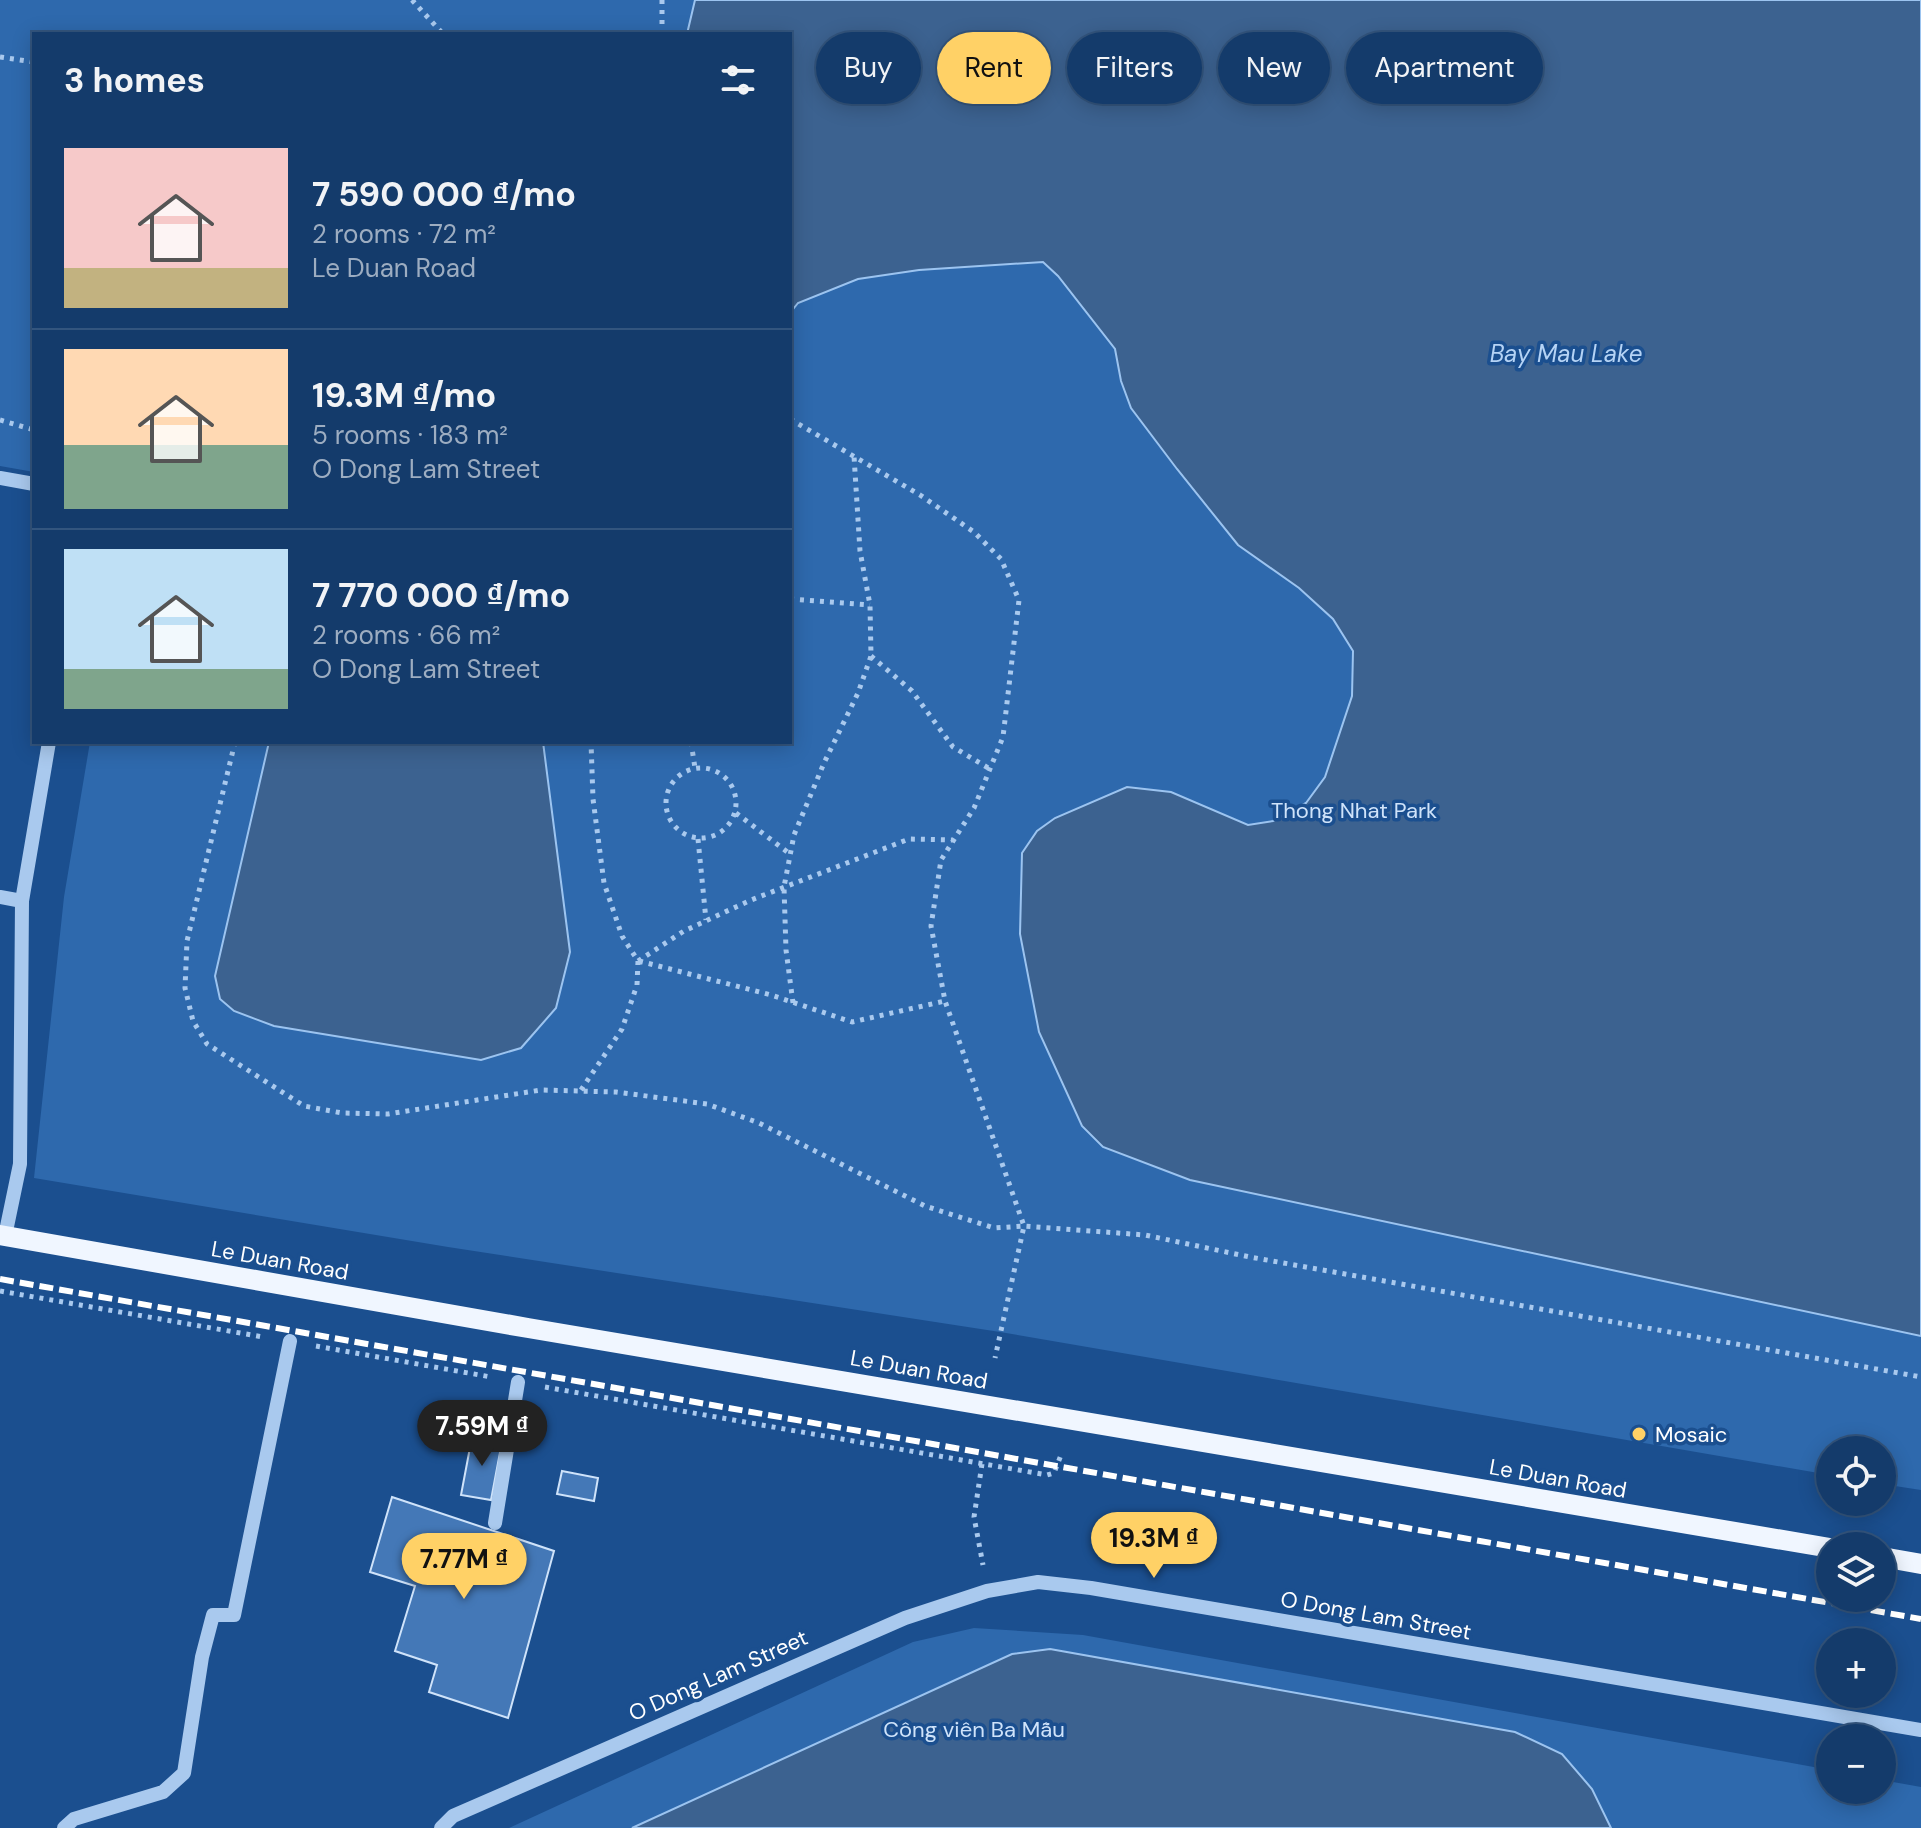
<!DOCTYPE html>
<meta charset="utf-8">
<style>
body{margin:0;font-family:"DM Sans",sans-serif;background:#1d4271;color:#f1f3f6;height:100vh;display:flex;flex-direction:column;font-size:30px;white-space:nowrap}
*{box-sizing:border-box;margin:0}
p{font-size:26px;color:#9dadc1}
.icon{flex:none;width:44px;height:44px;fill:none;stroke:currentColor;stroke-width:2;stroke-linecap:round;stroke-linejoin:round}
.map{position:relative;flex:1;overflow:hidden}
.drawer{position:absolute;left:32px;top:32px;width:760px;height:712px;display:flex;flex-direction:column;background:#143b6b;border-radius:0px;box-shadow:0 4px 20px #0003,0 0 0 2px #33557e}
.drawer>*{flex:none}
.banner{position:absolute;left:816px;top:32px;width:760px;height:72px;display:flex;gap:16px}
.controls{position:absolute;left:1816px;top:1436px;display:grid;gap:16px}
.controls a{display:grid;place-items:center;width:80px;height:80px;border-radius:50%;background:#143b6b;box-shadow:0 4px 20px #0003,0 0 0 2px #33557e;font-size:40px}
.price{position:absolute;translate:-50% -68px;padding:0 18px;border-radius:28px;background:#ffd166;color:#111;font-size:26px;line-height:52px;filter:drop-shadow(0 2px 4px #0008)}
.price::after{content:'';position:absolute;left:50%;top:48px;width:24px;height:18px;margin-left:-12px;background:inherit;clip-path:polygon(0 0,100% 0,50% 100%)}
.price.selected{background:#222;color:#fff}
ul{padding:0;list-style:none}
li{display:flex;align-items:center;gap:24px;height:200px;padding:0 32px}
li+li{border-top:2px solid #33557e}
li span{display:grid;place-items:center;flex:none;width:224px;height:160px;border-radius:0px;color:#555}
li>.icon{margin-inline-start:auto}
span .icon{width:96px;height:96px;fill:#fffc;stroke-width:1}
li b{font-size:34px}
h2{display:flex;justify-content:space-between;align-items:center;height:96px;padding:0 32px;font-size:34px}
.pill{padding:0 28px;border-radius:36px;background:#143b6b;box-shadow:0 4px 20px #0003,0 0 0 2px #33557e;font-size:28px;line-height:72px}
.pill.selected{background:#ffd166;color:#111}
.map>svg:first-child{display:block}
.green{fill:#2e69ad}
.water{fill:#3c6290;stroke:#9cc4f0;stroke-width:2}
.building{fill:#4478b7;stroke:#cfe3fa;stroke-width:2}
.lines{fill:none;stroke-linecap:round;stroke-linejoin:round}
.path{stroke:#a9c9ee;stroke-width:5;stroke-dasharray:4 6;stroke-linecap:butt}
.minor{stroke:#a9c9ee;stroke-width:14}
.major{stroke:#f0f6ff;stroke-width:20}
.rail{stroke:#fff;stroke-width:6;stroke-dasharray:14 6;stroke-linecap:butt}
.poi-dot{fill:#ffd166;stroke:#1b4f8f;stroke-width:3}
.labels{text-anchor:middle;stroke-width:7;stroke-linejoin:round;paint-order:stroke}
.park-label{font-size:22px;fill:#cfe3fa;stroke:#1b4f8f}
.street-label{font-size:22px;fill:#fff;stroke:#1b4f8f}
.poi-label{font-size:22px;fill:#fff;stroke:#1b4f8f;text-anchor:start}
.water-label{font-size:24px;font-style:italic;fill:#b5d3f5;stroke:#1b4f8f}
</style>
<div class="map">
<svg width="1921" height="1828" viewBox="0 0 1921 1828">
<rect width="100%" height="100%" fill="#1b4f8f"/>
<path class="green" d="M0,0H1921V1490L1882,1484V1450H1830V1475L1000,1332L448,1247L34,1178L64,897L90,742H790V34H34V472L0,466Z
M974,1628L1083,1635L1830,1770V1790H1882V1780L1921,1787V1828H509L913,1642Z"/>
<path class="water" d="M695,0H1921V1336L1190,1180L1103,1147L1082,1126L1039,1032L1020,934L1022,853L1037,831L1055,818L1127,787L1171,792L1248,825L1273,821L1306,803L1325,777L1352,696L1353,651L1333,619L1299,588L1238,545L1177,469L1131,408L1121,381L1115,349L1058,276L1043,262L919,270L858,279L798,303L790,313V34H687Z
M269,742H543L570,952L556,1008L521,1048L481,1060L274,1026L234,1011L220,999L215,976Z
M1050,1649L1515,1732L1562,1754L1592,1789L1611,1828H632L1012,1654Z"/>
<path class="building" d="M472,1437L502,1442L491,1500L461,1495Z
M562,1471L598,1478L594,1501L557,1494Z
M392,1497L554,1551L508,1718L429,1692L437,1665L395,1651L415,1586L370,1572Z"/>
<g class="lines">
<path class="path" d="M412,0L443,34
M662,0V34
M0,57L34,62
M790,419L920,495L974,532L1001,559L1019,600L1003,737L974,808L941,860L931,926L945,1001L1024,1226L995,1358
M0,420L34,430
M790,599L870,605
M871,656L912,691L953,747L990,769
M235,742L187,941L185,988L193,1021L207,1044L304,1106L342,1113L388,1114L541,1090L616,1092L707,1104L759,1123L925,1206L994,1228L1024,1226L1145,1235L1250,1257L1921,1377
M691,742L695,768
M666 803a35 35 0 1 1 70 0a35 35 0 1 1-70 0Z
M736,813L790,854
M698,839L706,920
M638,961L684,931L751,900L909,839L953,840
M639,961L771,995L852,1022L945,1001
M793,1003L786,950L784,887L794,835L824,763L858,693L871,656L870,605L860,551L854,456
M581,1090L622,1029L637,985L638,961L622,936L604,883L593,799L591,742
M0,1291L263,1337
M316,1346L491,1377
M545,1387L1047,1475L1054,1473L1061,1455
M982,1464L974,1517L983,1565"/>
<path class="minor" d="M0,478L34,484
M0,897L22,901L20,1164L5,1236
M22,901L49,742
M495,1523L518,1382
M64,1828L74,1819L163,1792L184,1773L202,1657L213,1615H234L290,1341
M441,1828L453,1816L905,1618L987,1591L1038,1582L1091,1588L1921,1730"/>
<path class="major" d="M0,1235L528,1328L1830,1548
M1882,1557L1921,1564"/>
<path class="rail" d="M0,1279L1921,1619"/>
</g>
<circle class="poi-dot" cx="1639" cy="1434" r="8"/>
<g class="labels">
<g class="park-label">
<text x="1354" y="818">Thong Nhat Park</text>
<text x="974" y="1737">Công viên Ba Mẫu</text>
</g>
<g class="street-label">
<text transform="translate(280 1260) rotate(10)" y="8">Le Duan Road</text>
<text transform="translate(919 1369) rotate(10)" y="8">Le Duan Road</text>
<text transform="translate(1558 1478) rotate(10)" y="8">Le Duan Road</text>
<text transform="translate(1376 1615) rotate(10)" y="8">O Dong Lam Street</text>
<text transform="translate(718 1675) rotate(-24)" y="8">O Dong Lam Street</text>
</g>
<g class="poi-label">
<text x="1655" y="1442">Mosaic</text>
</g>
<g class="water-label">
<text x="1566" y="362">Bay Mau Lake</text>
</g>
</g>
</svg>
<div class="controls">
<a><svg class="icon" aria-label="locate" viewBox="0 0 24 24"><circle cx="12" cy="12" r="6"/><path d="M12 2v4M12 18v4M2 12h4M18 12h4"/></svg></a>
<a><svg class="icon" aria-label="layers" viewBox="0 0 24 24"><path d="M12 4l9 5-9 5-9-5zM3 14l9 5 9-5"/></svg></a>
<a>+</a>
<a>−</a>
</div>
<b class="price selected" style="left:482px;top:1468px">7.59M ₫</b>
<b class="price" style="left:1154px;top:1580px">19.3M ₫</b>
<b class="price" style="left:464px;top:1601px">7.77M ₫</b>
<div class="banner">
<a class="pill">Buy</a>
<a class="pill selected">Rent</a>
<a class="pill">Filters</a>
<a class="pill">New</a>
<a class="pill">Apartment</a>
</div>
<section class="drawer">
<h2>3 homes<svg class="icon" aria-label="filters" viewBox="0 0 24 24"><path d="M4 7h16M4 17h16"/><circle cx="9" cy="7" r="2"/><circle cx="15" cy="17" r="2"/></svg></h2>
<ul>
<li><span style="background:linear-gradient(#f6c9c9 75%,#c2b280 0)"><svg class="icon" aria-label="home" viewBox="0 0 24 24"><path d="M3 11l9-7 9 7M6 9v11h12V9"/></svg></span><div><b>7 590 000 ₫/mo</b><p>2 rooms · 72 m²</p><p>Le Duan Road</p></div></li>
<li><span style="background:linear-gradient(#ffd9b3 60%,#7fa58c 0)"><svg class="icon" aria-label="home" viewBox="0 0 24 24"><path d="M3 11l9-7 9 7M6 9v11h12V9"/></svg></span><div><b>19.3M ₫/mo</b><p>5 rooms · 183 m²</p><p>O Dong Lam Street</p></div></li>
<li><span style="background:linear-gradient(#bfe0f5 75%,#7fa58c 0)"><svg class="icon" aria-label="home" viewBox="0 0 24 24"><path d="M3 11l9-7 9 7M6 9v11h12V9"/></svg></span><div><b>7 770 000 ₫/mo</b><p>2 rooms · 66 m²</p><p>O Dong Lam Street</p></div></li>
</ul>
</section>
</div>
